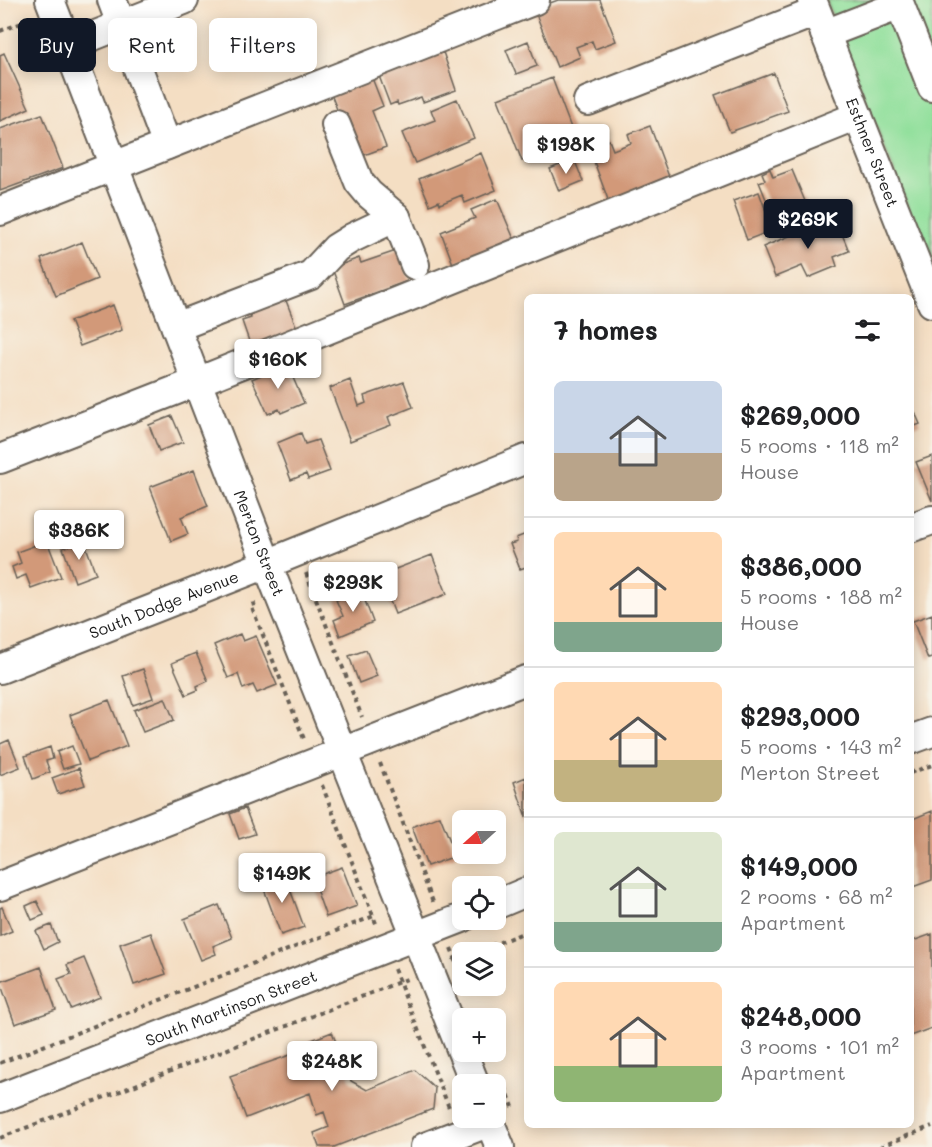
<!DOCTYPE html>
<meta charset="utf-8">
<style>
body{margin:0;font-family:Mali,sans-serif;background:#f6f6f6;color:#202124;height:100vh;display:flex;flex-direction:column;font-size:22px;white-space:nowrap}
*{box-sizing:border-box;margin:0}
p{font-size:20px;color:#757577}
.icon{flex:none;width:33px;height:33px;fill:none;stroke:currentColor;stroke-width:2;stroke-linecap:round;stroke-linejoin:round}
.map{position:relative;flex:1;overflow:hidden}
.details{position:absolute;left:524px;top:294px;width:390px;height:834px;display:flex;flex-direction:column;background:#fff;border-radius:9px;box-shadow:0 3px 15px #0003}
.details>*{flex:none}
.banner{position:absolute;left:18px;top:18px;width:416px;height:54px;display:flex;gap:12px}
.needle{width:39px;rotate:249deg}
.tools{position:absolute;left:452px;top:810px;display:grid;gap:12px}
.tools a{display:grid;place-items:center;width:54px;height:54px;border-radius:9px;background:#fff;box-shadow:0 3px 15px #0003;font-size:30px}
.price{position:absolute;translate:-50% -51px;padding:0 14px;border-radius:6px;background:#fff;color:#222;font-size:20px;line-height:39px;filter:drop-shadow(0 2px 3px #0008)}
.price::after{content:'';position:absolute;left:50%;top:36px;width:18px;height:14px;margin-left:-9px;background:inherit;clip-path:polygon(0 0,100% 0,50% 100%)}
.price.current{background:#111827;color:#fff}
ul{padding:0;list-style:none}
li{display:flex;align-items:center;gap:18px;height:150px;padding:0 30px}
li+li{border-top:2px solid #e0e0e0}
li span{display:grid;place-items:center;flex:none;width:168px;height:120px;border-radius:9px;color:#555}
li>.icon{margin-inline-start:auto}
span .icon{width:72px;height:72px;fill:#fffc;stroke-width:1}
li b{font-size:26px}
h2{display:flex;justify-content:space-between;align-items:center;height:72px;padding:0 30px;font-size:26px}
.chip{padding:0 21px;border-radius:9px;background:#fff;box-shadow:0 3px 15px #0003;font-size:21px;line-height:54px}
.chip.current{background:#111827;color:#fff}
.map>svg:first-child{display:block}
.green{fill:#93e09d;stroke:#587e5c;stroke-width:1.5}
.building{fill:#d29979}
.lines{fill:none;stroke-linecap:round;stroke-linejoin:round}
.minor-casing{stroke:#686056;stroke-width:32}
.path{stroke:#686056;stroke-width:4;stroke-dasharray:4.5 4.5;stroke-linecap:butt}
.minor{stroke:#fff;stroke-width:28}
.labels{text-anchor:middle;stroke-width:4.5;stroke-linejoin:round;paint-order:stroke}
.street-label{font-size:16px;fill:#1c1c1c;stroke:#f7f3e8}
</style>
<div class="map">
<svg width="932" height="1147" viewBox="0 0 932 1147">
<rect width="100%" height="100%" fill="#f7f3e8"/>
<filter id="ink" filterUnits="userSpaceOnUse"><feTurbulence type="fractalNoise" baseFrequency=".0167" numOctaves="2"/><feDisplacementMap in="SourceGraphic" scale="12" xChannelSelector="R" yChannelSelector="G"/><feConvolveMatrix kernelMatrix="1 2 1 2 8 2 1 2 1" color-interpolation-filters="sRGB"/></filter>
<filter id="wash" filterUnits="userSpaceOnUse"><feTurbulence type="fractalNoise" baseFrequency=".008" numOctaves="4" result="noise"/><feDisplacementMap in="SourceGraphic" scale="24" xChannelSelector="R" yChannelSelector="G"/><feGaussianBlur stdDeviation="1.35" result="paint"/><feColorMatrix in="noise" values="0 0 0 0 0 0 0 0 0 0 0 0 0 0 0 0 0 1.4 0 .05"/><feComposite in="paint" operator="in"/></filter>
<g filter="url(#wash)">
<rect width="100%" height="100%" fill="#f4dec3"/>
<path class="green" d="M826,0H932V268Z"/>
<g id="blocks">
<path class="building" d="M558,0H600L616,41L595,49L592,41L576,47L580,57L557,67L534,9Z
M528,41L537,66L516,74L506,50Z
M443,52L456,90L423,102L421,97L398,105L397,102L390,105L379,76Z
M4,53L29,108L0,121V55Z
M774,73L788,111L730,132L715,95Z
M372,78L383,106L372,111L386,147L356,158L331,94Z
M552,78L576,141L522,161L498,99Z
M457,99L474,138L415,163L402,133L435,120L431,110Z
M42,114L63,168L0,191V129Z
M650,126L671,182L610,205L589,148L609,140L613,150L631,143L628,134Z
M481,153L496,190L465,203L462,195L440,204L439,201L430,205L419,179Z
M574,159L583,181L559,191L550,169Z
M770,169L773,177L792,170L807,206L774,219L759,182L765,180L762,173Z
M759,192L773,230L747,240L733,201Z
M497,199L514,239L453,264L441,232L475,218L471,210Z
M835,217L849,251L834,257L837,266L808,278L802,266L775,277L763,247Z
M82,242L97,279L56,296L41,259Z
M399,250L410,280L345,304L332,268L359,258L361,263Z
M283,293L298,331L258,346L257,342L250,344L242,321L251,318L247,307Z
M113,305L122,330L80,346L70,321Z
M287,364L304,403L281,413L279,409L268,414L252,379Z
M350,380L359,406L366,403L364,396L404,382L413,407L388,417L391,425L350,441L330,388Z
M910,401L920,424L910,428Z
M172,416L183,442L159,451L149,425Z
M301,433L305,444L318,440L330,471L308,479L306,474L291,480L277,443Z
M932,456V501L916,462Z
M194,470L208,506L181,517L188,534L171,541L150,487Z
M526,534V567L520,569L510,544L517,542L516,538Z
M47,541L61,577L31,588L26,575L16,579L12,567L21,563L17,552Z
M84,541L96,574L75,582L63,548Z
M432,555L447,594L395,614L380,575Z
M361,590L373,622L340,636L334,620L343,616L336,600Z
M932,614V658L928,659L913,621Z
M240,634L243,641L256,636L277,685L257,693L253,685L243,689L238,674L228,678L214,645Z
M366,650L377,676L359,683L349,656Z
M196,653L208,681L197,686L198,690L186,695L172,663Z
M143,669L153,698L133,705L123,676Z
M165,698L174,720L143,732L134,710Z
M109,700L127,746L88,761L70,715Z
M9,740L20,767L0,775V744Z
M72,746L79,764L63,769L57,752Z
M50,747L53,759L46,761L50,772L33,779L25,756Z
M79,768L85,785L58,794L52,778Z
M526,777V817L514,782Z
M245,808L255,834L239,839L230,814Z
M932,811V880L910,888V820Z
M440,816L456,856L427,866L412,827Z
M342,867L357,906L326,917L312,878Z
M284,873L304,927L281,935L261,881Z
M37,901L44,915L32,920L26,906Z
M219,905L232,938L213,946L216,954L201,960L184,919Z
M2,907L12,931L0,936V908Z
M51,925L58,942L44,949L36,931Z
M151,933L166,974L134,985L120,944Z
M932,934V1028L910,1036V942Z
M84,958L100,997L71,1009L58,979L71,974L67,965Z
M41,967L56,1010L15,1024L0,982Z
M332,1032L351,1081L367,1090L415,1070L435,1088L433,1109L334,1147H319L314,1133L329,1127L324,1112L317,1115L310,1093L246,1118L230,1076L296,1053L294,1047Z"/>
</g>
</g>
<g filter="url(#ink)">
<use href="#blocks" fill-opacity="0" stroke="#686056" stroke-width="1.5"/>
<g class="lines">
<defs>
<g id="minor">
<path id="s1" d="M50,0L267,564L475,1084"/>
<path d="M112,0L167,145"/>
<path id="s2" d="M812,0L932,303"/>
<path d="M825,34L900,5L932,87"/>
<path d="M68,46L184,0"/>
<path d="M588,101L816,12"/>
<path d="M336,125L359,182L369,194L396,217"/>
<path d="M0,211L535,0"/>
<path d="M176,327L311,275L336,248L352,238L396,217L415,265"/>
<path d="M0,459L197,382L858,116"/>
<path d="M910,528L932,520"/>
<path id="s3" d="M0,669L267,564L526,459"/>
<path d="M910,740L932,732"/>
<path d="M0,886L526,680"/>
<path d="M495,905L526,892"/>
<path id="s4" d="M0,1098L462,918"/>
<path d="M488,1118L500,1147"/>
<path d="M425,1147L490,1122"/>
</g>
</defs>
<use href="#minor" class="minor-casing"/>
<path class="path" d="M0,31L30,20
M306,573L362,717
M256,604L251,605L304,739
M380,763L433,902
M910,773L932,765
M322,785L377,926
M451,948L461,972
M474,952L526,932
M453,961L462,957
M394,969L450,1110
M0,1063L374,916
M502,1078L513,1107
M0,1138L407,979
M880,1147L932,1126"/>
<use href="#minor" class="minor"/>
</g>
</g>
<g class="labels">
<g class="street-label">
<text dy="6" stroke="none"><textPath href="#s2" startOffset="164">Esthner Street</textPath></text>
<text dy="6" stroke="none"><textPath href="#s1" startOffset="582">Merton Street</textPath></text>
<text dy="6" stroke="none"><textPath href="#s3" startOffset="176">South Dodge Avenue</textPath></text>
<text dy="6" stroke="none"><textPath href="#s4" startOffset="248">South Martinson Street</textPath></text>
</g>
</g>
</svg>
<div class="tools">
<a><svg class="needle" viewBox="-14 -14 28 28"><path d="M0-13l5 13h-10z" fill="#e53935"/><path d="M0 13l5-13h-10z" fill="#757577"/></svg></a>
<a><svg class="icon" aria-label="locate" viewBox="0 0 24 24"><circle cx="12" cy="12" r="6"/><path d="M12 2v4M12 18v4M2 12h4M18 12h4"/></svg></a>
<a><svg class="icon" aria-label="layers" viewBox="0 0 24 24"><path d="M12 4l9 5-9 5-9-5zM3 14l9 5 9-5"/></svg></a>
<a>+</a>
<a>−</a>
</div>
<b class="price" style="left:566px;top:175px">$198K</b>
<b class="price current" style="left:808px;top:250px">$269K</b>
<b class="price" style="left:278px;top:390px">$160K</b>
<b class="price" style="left:79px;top:561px">$386K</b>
<b class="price" style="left:353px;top:613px">$293K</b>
<b class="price" style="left:282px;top:904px">$149K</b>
<b class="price" style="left:332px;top:1092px">$248K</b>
<div class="banner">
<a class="chip current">Buy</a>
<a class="chip">Rent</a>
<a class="chip">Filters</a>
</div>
<section class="details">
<h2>7 homes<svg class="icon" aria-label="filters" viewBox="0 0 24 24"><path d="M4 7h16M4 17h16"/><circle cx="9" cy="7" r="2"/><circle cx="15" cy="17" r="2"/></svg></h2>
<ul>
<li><span style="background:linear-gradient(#c9d6e8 60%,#b9a48a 0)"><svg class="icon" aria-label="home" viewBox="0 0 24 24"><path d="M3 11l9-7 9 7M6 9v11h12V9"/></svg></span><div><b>$269,000</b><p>5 rooms · 118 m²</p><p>House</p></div></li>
<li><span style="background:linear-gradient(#ffd9b3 75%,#7fa58c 0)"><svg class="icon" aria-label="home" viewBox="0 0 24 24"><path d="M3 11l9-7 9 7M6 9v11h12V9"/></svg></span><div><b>$386,000</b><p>5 rooms · 188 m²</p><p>House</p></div></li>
<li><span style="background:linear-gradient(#ffd9b3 65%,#c2b280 0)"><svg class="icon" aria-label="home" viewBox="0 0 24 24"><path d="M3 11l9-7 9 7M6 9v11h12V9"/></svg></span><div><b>$293,000</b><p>5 rooms · 143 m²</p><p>Merton Street</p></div></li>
<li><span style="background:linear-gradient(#dfe7d0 75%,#7fa58c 0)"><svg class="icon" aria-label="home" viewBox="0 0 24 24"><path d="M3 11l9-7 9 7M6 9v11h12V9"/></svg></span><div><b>$149,000</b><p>2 rooms · 68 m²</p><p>Apartment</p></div></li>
<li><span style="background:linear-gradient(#ffd9b3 70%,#8fb573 0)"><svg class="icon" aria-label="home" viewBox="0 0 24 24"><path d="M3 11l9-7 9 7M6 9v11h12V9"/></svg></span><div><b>$248,000</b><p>3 rooms · 101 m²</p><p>Apartment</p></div></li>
</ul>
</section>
</div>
